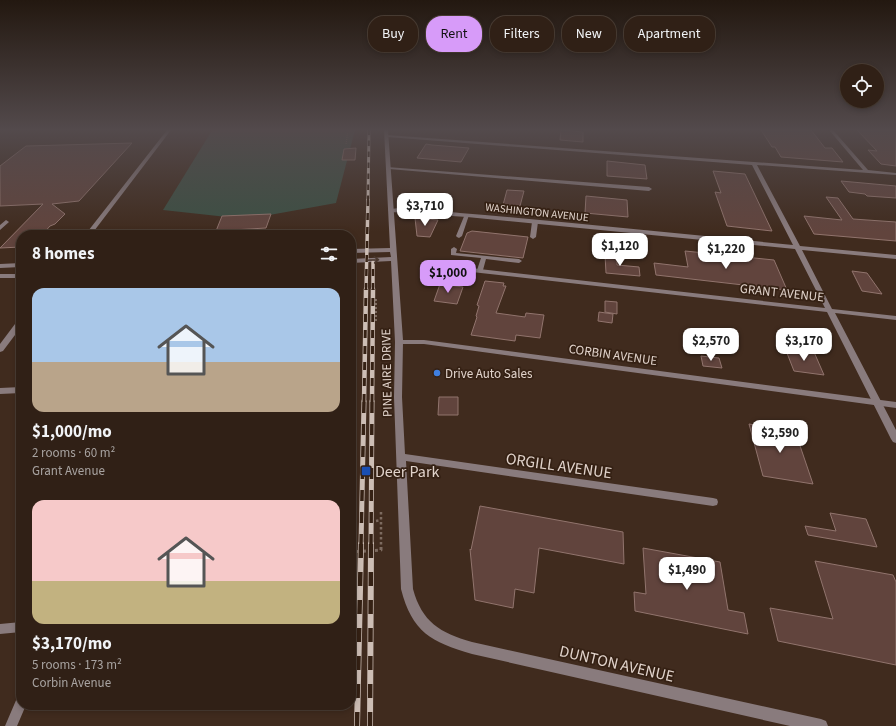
<!DOCTYPE html>
<meta charset="utf-8">
<style>
body{margin:0;font-family:"Source Sans 3",sans-serif;background:#3c2d23;color:#f1f3f6;height:100vh;display:flex;flex-direction:column;font-size:15px;white-space:nowrap}
*{box-sizing:border-box;margin:0}
p{font-size:13px;color:#a8a3a1}
.icon{flex:none;width:22px;height:22px;fill:none;stroke:currentColor;stroke-width:2;stroke-linecap:round;stroke-linejoin:round}
.map{position:relative;flex:1;overflow:hidden}
.sheet{position:absolute;left:16px;top:230px;width:340px;height:480px;display:flex;flex-direction:column;background:#302016;border-radius:16px;box-shadow:0 2px 6px #0003,0 0 0 1px #4b3e35}
.sheet>*{flex:none}
.top-card{position:absolute;left:368px;top:16px;width:380px;height:36px;display:flex;gap:8px}
.controls{position:absolute;left:840px;top:64px;display:grid;gap:8px}
.controls a{display:grid;place-items:center;width:44px;height:44px;border-radius:50%;background:#302016;box-shadow:0 2px 6px #0003,0 0 0 1px #4b3e35;font-size:20px}
.price{position:absolute;translate:-50% -34px;padding:0 9px;border-radius:8px;background:#fff;color:#222;font-size:13px;line-height:26px;filter:drop-shadow(0 1px 2px #0008)}
.price::after{content:'';position:absolute;left:50%;top:24px;width:12px;height:9px;margin-left:-6px;background:inherit;clip-path:polygon(0 0,100% 0,50% 100%)}
.price.on{background:#d79bf9;color:#111}
ul{padding:0;list-style:none}
li{display:grid;align-content:center;gap:8px;height:212px;padding:0 16px}
li span{display:grid;place-items:center;height:124px;border-radius:12px;color:#555}
li>.icon{margin-inline-start:auto}
span .icon{width:72px;height:72px;fill:#fffc;stroke-width:1}
li b{font-size:17px}
h2{display:flex;justify-content:space-between;align-items:center;height:48px;padding:0 16px;font-size:17px}
.tag{padding:0 14px;border-radius:16px;background:#302016;box-shadow:0 2px 6px #0003,0 0 0 1px #4b3e35;font-size:14px;line-height:36px}
.tag.on{background:#d79bf9;color:#111}
.map>svg:first-child{display:block}
.green{fill:#3c4f43}
.building{fill:#61443d;stroke:#91746d}
.lines{fill:none;stroke-linecap:round;stroke-linejoin:round}
.path-far3{stroke:#7d6b60;stroke-width:1;stroke-dasharray:1 1;stroke-linecap:butt}
.path-far2{stroke:#7d6b60;stroke-width:2;stroke-dasharray:2 2;stroke-linecap:butt}
.path-far1{stroke:#7d6b60;stroke-width:2.5;stroke-dasharray:2.5 2.5;stroke-linecap:butt}
.path{stroke:#7d6b60;stroke-width:3;stroke-dasharray:3 3;stroke-linecap:butt}
.service{fill:#897b7d;fill-rule:evenodd}
.minor{fill:#897b7d;fill-rule:evenodd}
.tertiary{fill:#897b7d;fill-rule:evenodd}
.rail-far4-casing{stroke:#cdbeb5;stroke-width:3}
.rail-far3-casing{stroke:#cdbeb5;stroke-width:3.5}
.rail-far2-casing{stroke:#cdbeb5;stroke-width:4.5}
.rail-far1-casing{stroke:#cdbeb5;stroke-width:5}
.rail-casing{stroke:#cdbeb5;stroke-width:6}
.rail-far4{stroke:#352114;stroke-width:2;stroke-dasharray:5.5;stroke-linecap:butt}
.rail-far3{stroke:#352114;stroke-width:2.5;stroke-dasharray:7;stroke-linecap:butt}
.rail-far2{stroke:#352114;stroke-width:3;stroke-dasharray:8;stroke-linecap:butt}
.rail-far1{stroke:#352114;stroke-width:3.5;stroke-dasharray:11;stroke-linecap:butt}
.rail{stroke:#352114;stroke-width:4.5;stroke-dasharray:14;stroke-linecap:butt}
.oneway{stroke:#4a382e}
.shop-dot{fill:#3f7fe0;stroke:#352114;stroke-width:1.5}
.transit-dot{fill:#1a4fb4;stroke:#352114;stroke-width:1.5}
.labels{text-anchor:middle;stroke-width:3.5;stroke-linejoin:round;paint-order:stroke}
.far-street-label{font-size:11px;fill:#e1d3cb;stroke:#352114}
.street-label{font-size:13px;fill:#e1d3cb;stroke:#352114}
.poi-label{font-size:13px;fill:#e1d3cb;stroke:#352114;text-anchor:start}
.near-street-label{font-size:16px;fill:#e1d3cb;stroke:#352114}
.near-poi-label{font-size:16px;fill:#e1d3cb;stroke:#352114;text-anchor:start}
</style>
<div class="map">
<svg width="896" height="726" viewBox="0 0 896 726">
<rect width="100%" height="100%" fill="#402b1e"/>
<path class="green" d="M218,130H355L336,203L264,216L227,217L163,210L211,132Z"/>
<path class="building" d="M561,130L583,132V142L560,140Z
M761,130H811L825,148H832L843,162L781,157L775,147H772Z
M857,130H896V166L881,164L868,150L877,151Z
M132,143L79,201L52,204L65,214L55,224L50,226L42,235H21V247L0,248L43,204L0,206V166L26,146Z
M426,144L432,145L469,148L461,162L417,158Z
M356,148L355,160H342L344,149Z
M607,161L645,165L647,179L607,176Z
M713,171L745,174L772,231L727,226L715,192L721,193Z
M841,181L896,186V198L867,196L865,194L849,192Z
M507,190L524,191L520,206L503,205Z
M586,196L627,200L628,217L585,213Z
M826,197L838,198L853,219L896,222V241L814,234L804,216L842,220Z
M271,214L266,228L216,231L222,216Z
M415,218L438,220L430,237L417,236Z
M472,231L528,237L523,258L460,251L467,233Z
M685,251L774,260L787,290L656,275L654,263L688,267Z
M605,255L617,256V265L639,267L640,276L606,273Z
M852,271L867,273L882,294L862,291Z
M485,281L504,283L503,286H506L496,313L525,317L526,313L544,315L540,338L516,335L515,341L471,335L477,317L476,316L479,306L477,305Z
M440,284L463,287L457,304L434,301Z
M605,301L617,302V314L605,312Z
M599,312L613,314L612,323L598,321Z
M785,348L814,352L824,375L794,371Z
M701,356L719,358L722,368L703,366Z
M439,397H458V415H438Z
M749,424L795,431L813,484L763,476Z
M480,506L623,532L624,564L539,548L534,593L515,589L513,608L475,600L470,549L471,550Z
M830,513L866,519L877,547L808,535L805,526L836,531Z
M643,548L720,562L728,610L744,613L748,634L635,611L634,592L646,594Z
M815,561L893,575L896,582V665L778,641L770,608L833,619Z"/>
<g class="lines">
<path class="path-far3" d="M346,144L348,130"/>
<path class="path-far2" d="M376,299V321
M351,344H355"/>
<path class="path-far1" d="M351,452L354,451
M381,512V545
M376,521L381,520"/>
<path class="path" d="M351,552L381,550V544"/>
<path class="service" d="M465,214L469,215L462,236L459,238L457,237L456,236Z
M6,220L9,222L0,230V225Z
M535,220L538,222L536,237L533,239L530,237L532,222Z
M454,247L457,249L456,253L519,259L522,261L519,263L486,259L483,270L480,272L477,270L481,258L451,255V249Z
M21,387V393L0,394V388Z
M21,622V632L0,634V624Z
M21,696V705H26L17,726H5L17,698Z"/>
<path class="minor" d="M829,130H833L868,170L896,173V175L757,165L800,246L896,255V259L802,250L832,309L896,316V320L835,313L896,430V443L893,442L891,439L827,312L427,267L424,265L427,263L825,308L795,249L467,217L391,212L388,210C396,205 448,212 460,213C571,222 682,234 793,245L752,165L387,137L385,136L387,135L863,170Z
M387,167L649,187L652,189L649,191L389,169H387Z
M21,263V267L0,268V264Z
M0,274H21V278H0Z
M396,340H399L403,342L402,397L405,454L713,498L717,499L718,502L717,505L713,506L406,461L413,589C422,622 440,633 472,642L821,719L826,721L828,726H790L472,654C431,642 412,632 401,589L394,397L395,342Z"/>
<path class="tertiary" d="M167,130H171L91,235H85Z
M384,130H388L403,340H424L896,402V408L424,344H396L395,342L391,261L351,263V259L391,257L390,252L351,253V249L390,248Z
M18,320H21V327L3,351L0,352V344Z"/>
<defs>
<path id="rail-far4" d="M368,201L369,130"/>
<path id="rail-far3" d="M366,290L368,200
M373,290V262"/>
<path id="rail-far2" d="M364,402L366,289
M372,402L373,289"/>
<path id="rail-far1" d="M361,545L364,401
M371,545L372,401"/>
<path id="rail" d="M357,726L361,544
M370,726L371,544"/>
</defs>
<use href="#rail-far4" class="rail-far4-casing"/>
<use href="#rail-far3" class="rail-far3-casing"/>
<use href="#rail-far2" class="rail-far2-casing"/>
<use href="#rail-far1" class="rail-far1-casing"/>
<use href="#rail" class="rail-casing"/>
<use href="#rail-far4" class="rail-far4"/>
<use href="#rail-far3" class="rail-far3"/>
<use href="#rail-far2" class="rail-far2"/>
<use href="#rail-far1" class="rail-far1"/>
<use href="#rail" class="rail"/>
</g>
<defs><path id="oneway-shaft" d="M-6 0H5M1.5-3L5.5 0L1.5 3" fill="none" stroke-width="1.6" stroke-linecap="round" stroke-linejoin="round"/></defs>
<use class="oneway" href="#oneway-shaft" transform="translate(373 260) rotate(-3)"/>
<linearGradient id="sky" x2="0" y2="1"><stop stop-color="#231810"/><stop offset="0.56" stop-color="#534a4c"/><stop offset="1" stop-color="#534a4c" stop-opacity="0"/></linearGradient>
<rect width="896" height="232" fill="url(#sky)"/>
<circle class="shop-dot" cx="437" cy="373" r="4"/>
<rect class="transit-dot" x="361" y="466" width="10" height="10" rx="2"/>
<g class="labels">
<g class="far-street-label">
<text transform="translate(537 212) rotate(6)" y="4">WASHINGTON AVENUE</text>
</g>
<g class="street-label">
<text transform="translate(782 292) rotate(6)" y="5">GRANT AVENUE</text>
<text transform="translate(613 354) rotate(8)" y="5">CORBIN AVENUE</text>
<text transform="translate(386 373) rotate(-91)" y="5">PINE AIRE DRIVE</text>
</g>
<g class="poi-label">
<text x="445" y="378">Drive Auto Sales</text>
</g>
<g class="near-street-label">
<text transform="translate(559 465) rotate(8)" y="6">ORGILL AVENUE</text>
<text transform="translate(617 663) rotate(13)" y="6">DUNTON AVENUE</text>
</g>
<g class="near-poi-label">
<text x="375" y="477">Deer Park</text>
</g>
</g>
</svg>
<div class="controls">
<a><svg class="icon" aria-label="locate" viewBox="0 0 24 24"><circle cx="12" cy="12" r="6"/><path d="M12 2v4M12 18v4M2 12h4M18 12h4"/></svg></a>
</div>
<b class="price" style="left:425px;top:227px">$3,710</b>
<b class="price" style="left:620px;top:267px">$1,120</b>
<b class="price" style="left:726px;top:270px">$1,220</b>
<b class="price on" style="left:448px;top:294px">$1,000</b>
<b class="price" style="left:711px;top:362px">$2,570</b>
<b class="price" style="left:804px;top:362px">$3,170</b>
<b class="price" style="left:780px;top:454px">$2,590</b>
<b class="price" style="left:687px;top:591px">$1,490</b>
<div class="top-card">
<a class="tag">Buy</a>
<a class="tag on">Rent</a>
<a class="tag">Filters</a>
<a class="tag">New</a>
<a class="tag">Apartment</a>
</div>
<section class="sheet">
<h2>8 homes<svg class="icon" aria-label="filters" viewBox="0 0 24 24"><path d="M4 7h16M4 17h16"/><circle cx="9" cy="7" r="2"/><circle cx="15" cy="17" r="2"/></svg></h2>
<ul>
<li><span style="background:linear-gradient(#a9c7e8 60%,#b9a48a 0)"><svg class="icon" aria-label="home" viewBox="0 0 24 24"><path d="M3 11l9-7 9 7M6 9v11h12V9"/></svg></span><div><b>$1,000/mo</b><p>2 rooms · 60 m²</p><p>Grant Avenue</p></div></li>
<li><span style="background:linear-gradient(#f6c9c9 65%,#c2b280 0)"><svg class="icon" aria-label="home" viewBox="0 0 24 24"><path d="M3 11l9-7 9 7M6 9v11h12V9"/></svg></span><div><b>$3,170/mo</b><p>5 rooms · 173 m²</p><p>Corbin Avenue</p></div></li>
</ul>
</section>
</div>
